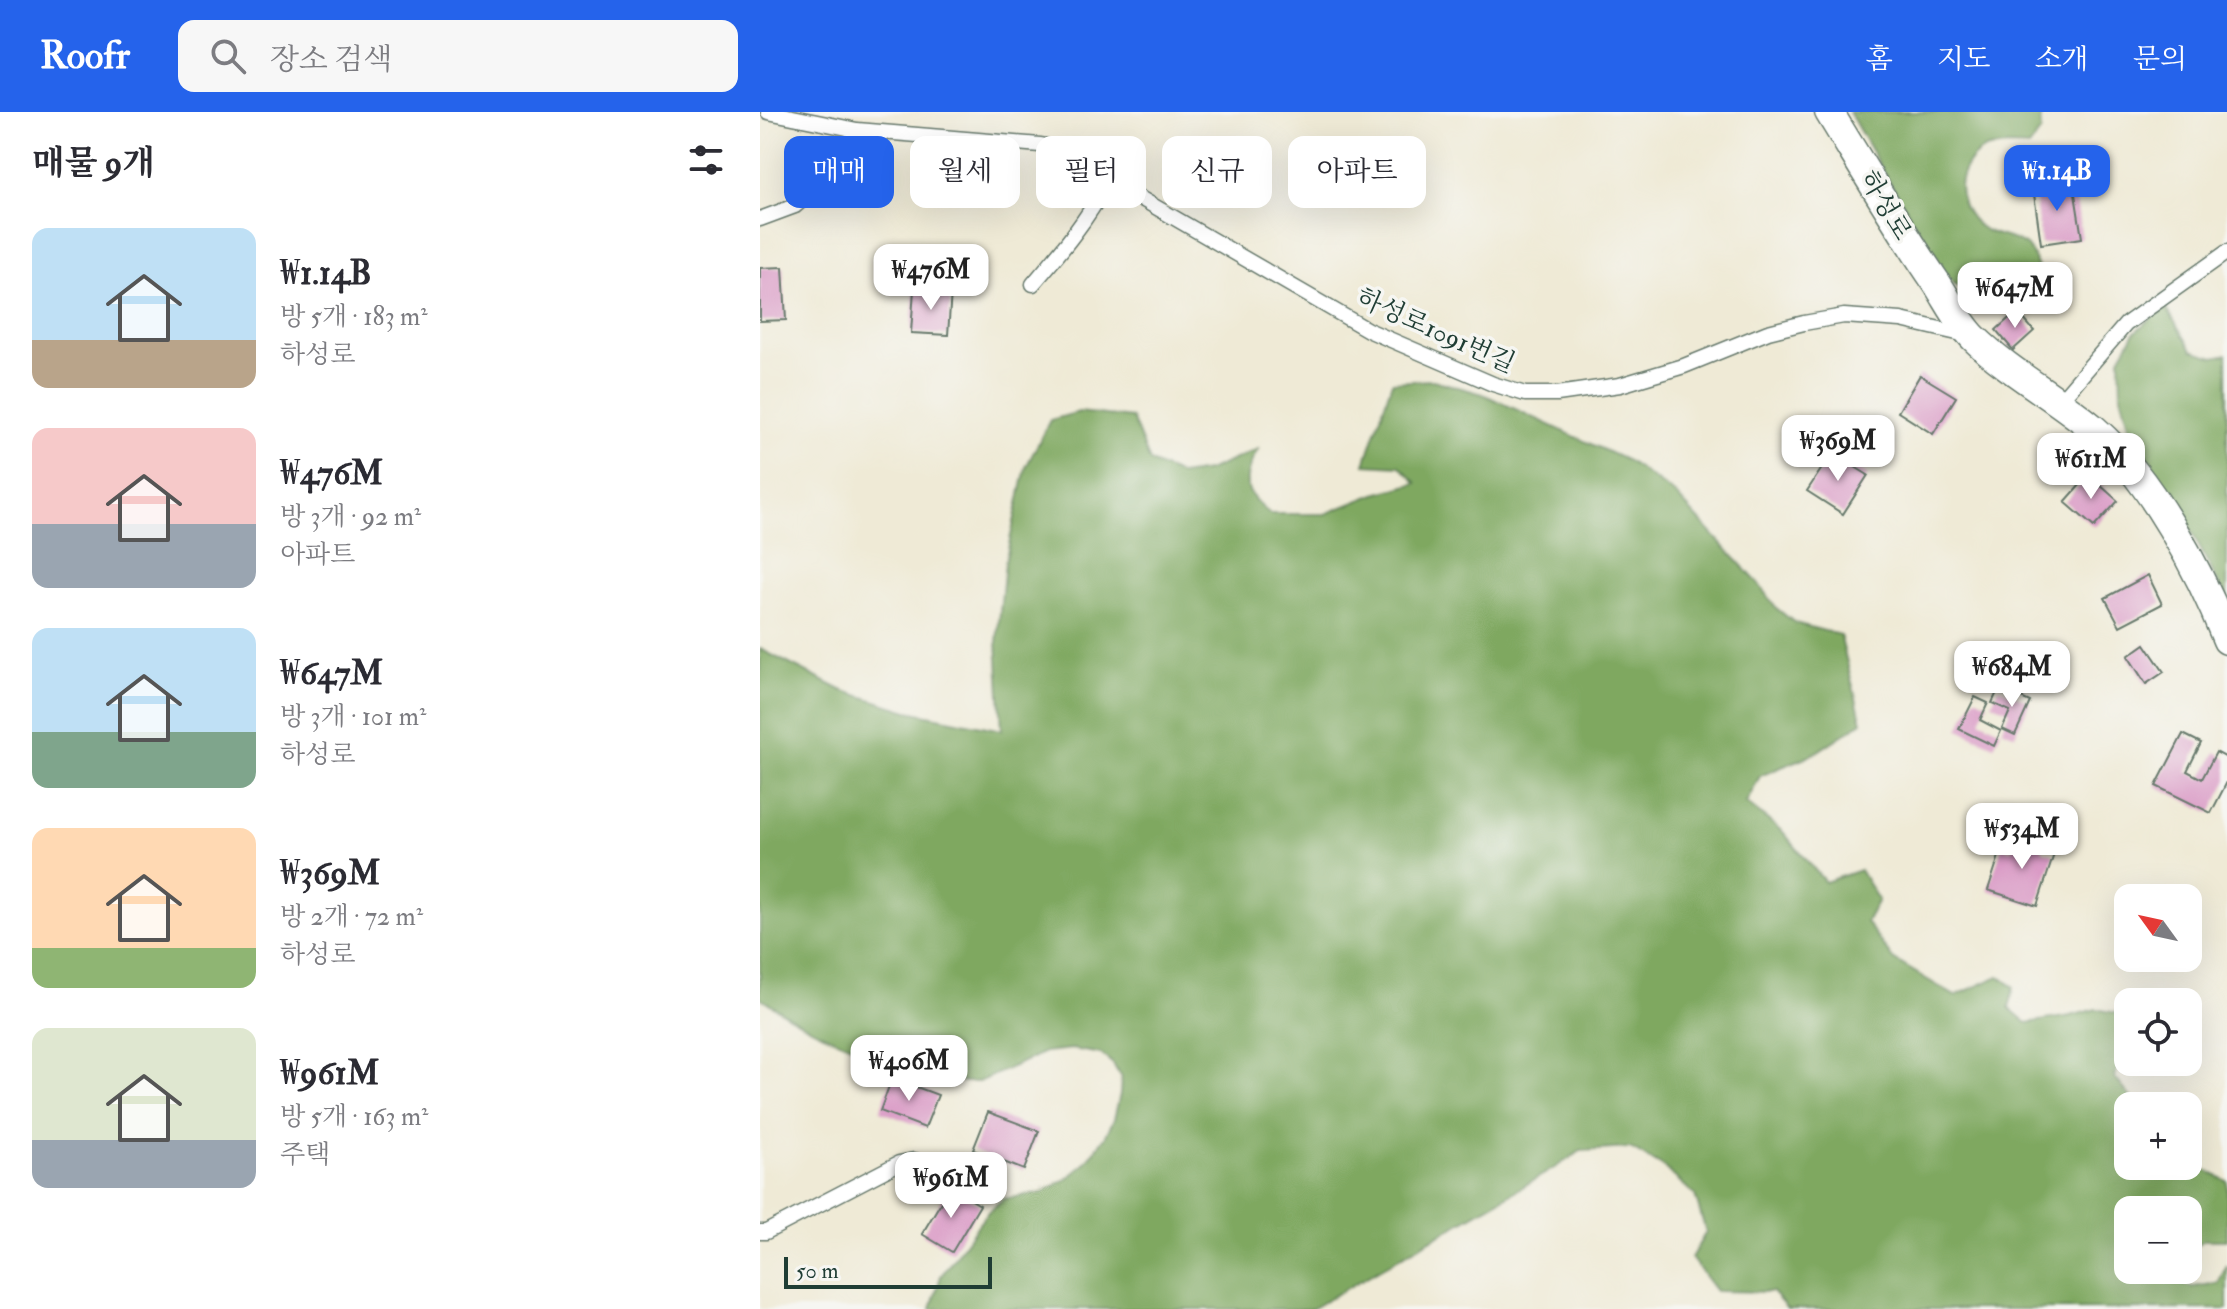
<!DOCTYPE html>
<html lang="ko">
<meta charset="utf-8">
<style>
body{margin:0;font-family:"IM FELL Double Pica","Noto Serif KR",serif;background:#f7f7f7;color:#2b2b33;height:100vh;display:flex;flex-direction:column;font-size:30px;white-space:nowrap}
*{box-sizing:border-box;margin:0}
p{font-size:26px;color:#7c7c81}
.icon{flex:none;width:44px;height:44px;fill:none;stroke:currentColor;stroke-width:2;stroke-linecap:round;stroke-linejoin:round}
.map{position:relative;flex:1;overflow:hidden}
.details{display:flex;flex-direction:column;background:#fff;width:760px}
.details>*{flex:none}
.banner{position:absolute;left:24px;top:24px;width:760px;height:72px;display:flex;gap:16px}
.needle{width:52px;rotate:303deg}
.fabs{position:absolute;left:1354px;top:772px;display:grid;gap:16px}
.fabs a{display:grid;place-items:center;width:88px;height:88px;border-radius:16px;background:#fff;box-shadow:0 8px 32px #0002;font-size:40px}
.scale{position:absolute;left:24px;bottom:20px;width:208px;box-sizing:border-box;padding-left:8px;border:4px solid #1f3d34;border-top:0;font-size:22px;line-height:28px;white-space:nowrap;color:#1f3d34;-webkit-text-stroke:6px #f6f6f2;paint-order:stroke}
.price{position:absolute;translate:-50% -68px;padding:0 18px;border-radius:16px;background:#fff;color:#222;font-size:26px;line-height:52px;filter:drop-shadow(0 2px 4px #0008)}
.price::after{content:'';position:absolute;left:50%;top:48px;width:24px;height:18px;margin-left:-12px;background:inherit;clip-path:polygon(0 0,100% 0,50% 100%)}
.price.on{background:#2563eb;color:#fff}
ul{padding:0;list-style:none}
li{display:flex;align-items:center;gap:24px;height:200px;padding:0 32px}
li span{display:grid;place-items:center;flex:none;width:224px;height:160px;border-radius:16px;color:#555}
li>.icon{margin-inline-start:auto}
span .icon{width:96px;height:96px;fill:#fffc;stroke-width:1}
li b{font-size:34px}
h2{display:flex;justify-content:space-between;align-items:center;height:96px;padding:0 32px;font-size:34px}
.pill{padding:0 28px;border-radius:16px;background:#fff;box-shadow:0 8px 32px #0002;font-size:28px;line-height:72px}
.pill.on{background:#2563eb;color:#fff}
header{display:flex;align-items:center;gap:48px;box-sizing:border-box;height:112px;padding:0 40px;background:#2563eb;color:#fff}
header strong{font-size:38px}
nav{display:flex;gap:44px;margin-inline-start:auto;font-size:28px}
.search{width:560px;height:72px;background:#f7f7f7;display:flex;align-items:center;gap:20px;box-sizing:border-box;padding:0 28px;border-radius:16px;color:#7c7c81;font-size:30px}
main{display:flex;flex:1;min-height:0}
.map>svg:first-child{display:block}
.forest{fill:#7fa860;stroke:#4f724a;stroke-width:2}
.building{fill:#da9bc6}
.lines{fill:none;stroke-linecap:round;stroke-linejoin:round}
.lane-casing{stroke:#687a6d;stroke-width:17}
.street-casing{stroke:#687a6d;stroke-width:31}
.lane{stroke:#fff;stroke-width:14}
.street{stroke:#fff;stroke-width:28}
.labels{text-anchor:middle;stroke-width:7;stroke-linejoin:round;paint-order:stroke}
.street-label{font-size:26px;fill:#1f3d34;stroke:#f6f6f2}
</style>
<header>
<strong>Roofr</strong>
<div class="search"><svg class="icon" aria-label="search" viewBox="0 0 24 24"><circle cx="10" cy="10" r="6"/><path d="M15 15l6 6"/></svg>장소 검색</div>
<nav><a>홈</a><a>지도</a><a>소개</a><a>문의</a></nav>
</header>
<main>
<section class="details">
<h2>매물 9개<svg class="icon" aria-label="filters" viewBox="0 0 24 24"><path d="M4 7h16M4 17h16"/><circle cx="9" cy="7" r="2"/><circle cx="15" cy="17" r="2"/></svg></h2>
<ul>
<li><span style="background:linear-gradient(#bfe0f5 70%,#b9a48a 0)"><svg class="icon" aria-label="home" viewBox="0 0 24 24"><path d="M3 11l9-7 9 7M6 9v11h12V9"/></svg></span><div><b>₩1.14B</b><p>방 5개 · 183 m²</p><p>하성로</p></div></li>
<li><span style="background:linear-gradient(#f6c9c9 60%,#9aa5b1 0)"><svg class="icon" aria-label="home" viewBox="0 0 24 24"><path d="M3 11l9-7 9 7M6 9v11h12V9"/></svg></span><div><b>₩476M</b><p>방 3개 · 92 m²</p><p>아파트</p></div></li>
<li><span style="background:linear-gradient(#bfe0f5 65%,#7fa58c 0)"><svg class="icon" aria-label="home" viewBox="0 0 24 24"><path d="M3 11l9-7 9 7M6 9v11h12V9"/></svg></span><div><b>₩647M</b><p>방 3개 · 101 m²</p><p>하성로</p></div></li>
<li><span style="background:linear-gradient(#ffd9b3 75%,#8fb573 0)"><svg class="icon" aria-label="home" viewBox="0 0 24 24"><path d="M3 11l9-7 9 7M6 9v11h12V9"/></svg></span><div><b>₩369M</b><p>방 2개 · 72 m²</p><p>하성로</p></div></li>
<li><span style="background:linear-gradient(#dfe7d0 70%,#9aa5b1 0)"><svg class="icon" aria-label="home" viewBox="0 0 24 24"><path d="M3 11l9-7 9 7M6 9v11h12V9"/></svg></span><div><b>₩961M</b><p>방 5개 · 163 m²</p><p>주택</p></div></li>
</ul>
</section>
<div class="map">
<svg width="1467" height="1197" viewBox="0 0 1467 1197">
<rect width="100%" height="100%" fill="#f6f6f2"/>
<filter id="ink" filterUnits="userSpaceOnUse"><feTurbulence type="fractalNoise" baseFrequency=".0125" numOctaves="2"/><feDisplacementMap in="SourceGraphic" scale="16" xChannelSelector="R" yChannelSelector="G"/><feConvolveMatrix kernelMatrix="1 2 1 2 8 2 1 2 1" color-interpolation-filters="sRGB"/></filter>
<filter id="wash" filterUnits="userSpaceOnUse"><feTurbulence type="fractalNoise" baseFrequency=".006" numOctaves="4" result="noise"/><feDisplacementMap in="SourceGraphic" scale="32" xChannelSelector="R" yChannelSelector="G"/><feGaussianBlur stdDeviation="1.8" result="paint"/><feColorMatrix in="noise" values="0 0 0 0 0 0 0 0 0 0 0 0 0 0 0 0 0 1.4 0 .05"/><feComposite in="paint" operator="in"/></filter>
<g filter="url(#wash)">
<rect width="100%" height="100%" fill="#efead6"/>
<path class="forest" d="M1089,0H1214L1239,4L1280,1L1281,19L1269,35C1241,34 1219,29 1204,59C1194,80 1205,106 1225,118C1238,125 1255,125 1266,134C1273,140 1275,148 1278,156L1271,168C1243,164 1229,167 1204,179C1186,170 1177,146 1166,130C1139,87 1114,44 1089,0Z
M1405,194L1432,238L1454,245L1467,242V488L1425,407L1375,335L1361,283L1360,246L1375,220Z
M673,268L723,282L868,349L916,383L998,471L1015,495L1035,511L1080,523L1102,610L1055,641L1000,664L986,691L1023,720L1065,770L1100,758L1118,788L1106,810L1133,847L1195,884L1239,864L1254,875L1249,896L1267,911L1311,904L1336,897L1362,902C1373,917 1368,925 1361,940C1358,948 1357,958 1355,966L1378,994H1368V1054H1428V1046L1434,1052L1467,1069V1128H1444L1428,1140V1098H1368V1158H1410L1404,1169L1433,1175L1458,1171L1467,1153V1197H1027L1012,1180L956,1179L931,1146L946,1120L935,1083L902,1054L870,1036L821,1039L788,1060L551,1197H171L181,1164L226,1102L243,1087L281,1081L304,1069L325,1052L345,1025L354,1007L360,982L361,966L353,952L341,942L312,937L285,940L219,970H201C131,949 60,929 0,885V537L81,578L148,599L242,618L237,530L245,451L266,355L290,308L319,300L372,306L390,350L420,363L448,359L498,337C481,369 482,379 510,402H565L615,382L657,371L640,354L605,352L632,270Z"/>
<g id="blocks">
<path class="building" d="M1313,69L1322,126L1281,132L1273,75Z
M164,144L200,148L198,173L162,170Z
M23,155L26,208L0,209V156Z
M154,177L191,179L188,223L151,221Z
M1257,199L1274,219L1253,238L1236,218Z
M1160,263L1196,285L1173,322L1138,300Z
M1072,341L1108,363L1083,402L1047,379Z
M1329,363L1358,389L1334,415L1305,390Z
M1388,463L1402,492L1360,514L1345,486Z
M1385,532L1404,560L1386,572L1368,544Z
M1239,576L1270,590L1255,623L1242,617L1250,599L1232,591Z
M1215,585L1228,591L1220,608L1241,619L1234,634L1199,617Z
M1423,622L1441,631L1427,659L1442,667L1456,640L1467,646V670L1451,701L1396,674Z
M1255,724L1284,733L1282,738L1294,742L1277,794L1228,778L1242,735L1251,738Z
M132,966L178,983L165,1016L120,999Z
M228,1000L279,1019L264,1058L213,1038Z
M190,1075L220,1093L192,1140L162,1122Z"/>
</g>
</g>
<g filter="url(#ink)">
<use href="#blocks" fill-opacity="0" stroke="#687a6d" stroke-width="2"/>
<g class="lines">
<defs>
<path id="lane" d="M8,0L97,18L280,33C314,38 323,46 349,68C326,109 304,136 273,172
M349,68L608,218L733,272L765,282H797L860,273L924,254L1008,220L1044,211L1084,204L1141,208L1206,223
M0,107L35,94L67,66L97,18
M1298,291L1366,212L1467,140
M0,1120H6L139,1051L154,1048L223,1073"/>
<path id="street" d="M1069,0C1104,57 1138,115 1176,170C1188,188 1199,211 1214,226C1250,261 1296,285 1335,318C1391,367 1440,459 1467,528"/>
</defs>
<use href="#lane" class="lane-casing"/>
<use href="#street" class="street-casing"/>
<use href="#lane" class="lane"/>
<use href="#street" class="street"/>
</g>
</g>
<g class="labels">
<g class="street-label">
<text transform="translate(1126 93) rotate(59)" y="9">하성로</text>
<text transform="translate(676 218) rotate(24)" y="9">하성로1091번길</text>
</g>
</g>
</svg>
<div class="fabs">
<a><svg class="needle" viewBox="-14 -14 28 28"><path d="M0-13l5 13h-10z" fill="#e53935"/><path d="M0 13l5-13h-10z" fill="#7c7c81"/></svg></a>
<a><svg class="icon" aria-label="locate" viewBox="0 0 24 24"><circle cx="12" cy="12" r="6"/><path d="M12 2v4M12 18v4M2 12h4M18 12h4"/></svg></a>
<a>+</a>
<a>−</a>
</div>
<div class="scale">50 m</div>
<b class="price on" style="left:1297px;top:101px">₩1.14B</b>
<b class="price" style="left:171px;top:200px">₩476M</b>
<b class="price" style="left:1255px;top:218px">₩647M</b>
<b class="price" style="left:1078px;top:371px">₩369M</b>
<b class="price" style="left:1331px;top:389px">₩611M</b>
<b class="price" style="left:1252px;top:597px">₩684M</b>
<b class="price" style="left:1262px;top:759px">₩534M</b>
<b class="price" style="left:149px;top:991px">₩406M</b>
<b class="price" style="left:191px;top:1108px">₩961M</b>
<div class="banner">
<a class="pill on">매매</a>
<a class="pill">월세</a>
<a class="pill">필터</a>
<a class="pill">신규</a>
<a class="pill">아파트</a>
</div>
</div>
</main>
